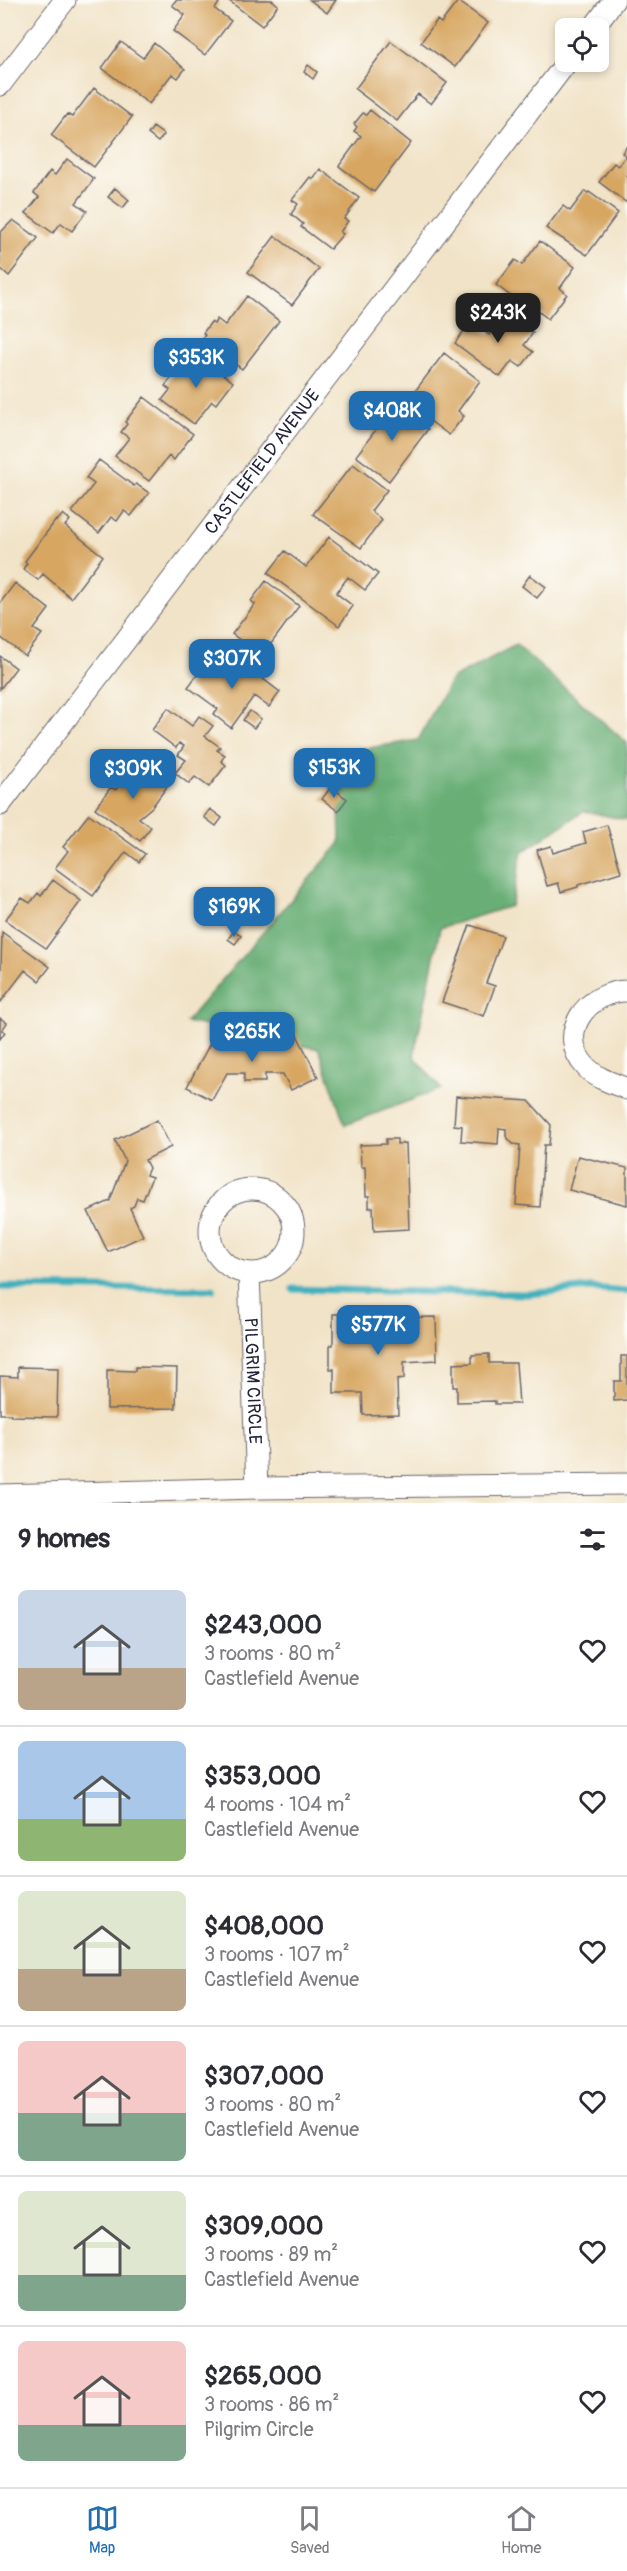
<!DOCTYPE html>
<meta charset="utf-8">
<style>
body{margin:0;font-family:Pangolin,sans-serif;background:#f7f7f7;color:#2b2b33;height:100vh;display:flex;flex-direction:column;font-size:22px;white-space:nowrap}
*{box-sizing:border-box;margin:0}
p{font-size:20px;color:#7c7c81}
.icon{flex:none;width:33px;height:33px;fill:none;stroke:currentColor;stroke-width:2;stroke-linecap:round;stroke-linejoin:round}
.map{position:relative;height:1503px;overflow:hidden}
.panel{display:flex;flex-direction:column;background:#fff;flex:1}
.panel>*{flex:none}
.controls{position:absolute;left:555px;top:18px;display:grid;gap:12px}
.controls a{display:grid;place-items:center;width:54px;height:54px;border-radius:9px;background:#fff;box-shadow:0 3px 9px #0003;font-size:30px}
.price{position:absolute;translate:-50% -51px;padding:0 14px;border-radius:12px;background:#1f6fb2;color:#fff;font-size:20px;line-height:39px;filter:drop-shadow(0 2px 3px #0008)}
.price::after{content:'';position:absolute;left:50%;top:36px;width:18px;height:14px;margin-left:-9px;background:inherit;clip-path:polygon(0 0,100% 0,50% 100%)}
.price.selected{background:#222;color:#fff}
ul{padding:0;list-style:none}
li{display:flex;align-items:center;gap:18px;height:150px;padding:0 18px}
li+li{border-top:2px solid #e1e1e2}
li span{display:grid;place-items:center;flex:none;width:168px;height:120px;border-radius:9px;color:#555}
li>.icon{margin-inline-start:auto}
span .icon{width:72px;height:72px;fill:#fffc;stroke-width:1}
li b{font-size:26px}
h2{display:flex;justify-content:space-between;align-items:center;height:72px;padding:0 18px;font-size:26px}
.tab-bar{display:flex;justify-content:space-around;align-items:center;height:84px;border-top:2px solid #e1e1e2;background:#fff;font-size:16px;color:#7c7c81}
.tab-bar a{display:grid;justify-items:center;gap:3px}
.tab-bar .selected{color:#1f6fb2}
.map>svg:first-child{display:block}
.forest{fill:#67ae74;stroke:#446858;stroke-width:1.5}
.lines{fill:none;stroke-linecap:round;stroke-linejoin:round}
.stream{stroke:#41b0bd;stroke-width:7}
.building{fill:#d7a661}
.minor-casing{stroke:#6a666c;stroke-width:23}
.minor{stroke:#fff;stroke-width:21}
.labels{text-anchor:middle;stroke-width:6;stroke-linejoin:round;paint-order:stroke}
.street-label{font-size:18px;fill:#22223b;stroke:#fdfcf7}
</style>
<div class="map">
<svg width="627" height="1503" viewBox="0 0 627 1503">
<rect width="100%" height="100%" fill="#fdfcf7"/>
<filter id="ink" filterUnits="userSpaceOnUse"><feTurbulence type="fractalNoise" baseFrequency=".0167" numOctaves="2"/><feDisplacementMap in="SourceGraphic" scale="12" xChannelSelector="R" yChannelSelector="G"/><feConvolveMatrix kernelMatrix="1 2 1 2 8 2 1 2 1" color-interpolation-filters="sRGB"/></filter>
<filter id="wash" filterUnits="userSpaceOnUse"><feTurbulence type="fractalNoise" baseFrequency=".008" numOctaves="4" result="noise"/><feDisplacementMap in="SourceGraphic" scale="24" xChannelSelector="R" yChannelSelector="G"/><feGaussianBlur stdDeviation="1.35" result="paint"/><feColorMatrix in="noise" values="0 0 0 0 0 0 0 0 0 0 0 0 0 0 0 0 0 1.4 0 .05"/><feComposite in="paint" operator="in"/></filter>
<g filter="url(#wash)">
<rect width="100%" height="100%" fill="#f1e3c7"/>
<path class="forest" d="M516,645L627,743V820L584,811L522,852L511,906L440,928L414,1056L441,1089L345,1125L319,1049L186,1022L340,843L338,753L418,740L451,679Z"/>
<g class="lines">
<path class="stream" d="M0,1287L213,1289
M293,1289L527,1294L590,1288L627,1291"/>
</g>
<g id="blocks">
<path class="building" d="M176,0H214L219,3L215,9L231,21L205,55L173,31L185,15L172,5Z
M228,0H272L278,5L262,26Z
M310,0H336L327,13Z
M458,1L488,23L455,67L421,42L437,20L441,23Z
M391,41L447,83L431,104L418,94L397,121L355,89Z
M121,42L143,58L154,43L185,69L178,78L172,74L149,104L102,68Z
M308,65L317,72L313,79L304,72Z
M94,88L132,117L94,167L51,135L67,114L72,117Z
M370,110L411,143L374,192L339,166L361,136L354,131L357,127L354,124L363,113L366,115Z
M153,127L164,135L158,142L148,134Z
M627,146V203L599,182L614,163L618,166L626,156L622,153Z
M67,159L94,179L76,203L87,211L72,231L61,223L53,233L26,213L39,197L34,193L50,171L55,175Z
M320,169L359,198L344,219L348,221L340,232L343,234L330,249L301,227L303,224L291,214L298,204L292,200L310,177L313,179Z
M115,188L129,200L123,208L108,197Z
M585,191L588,193L589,192L618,213L587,255L546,228L563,206L570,211Z
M13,220L38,238L9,276L0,268V233Z
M275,236L319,269L292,305L248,272Z
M540,241L575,267L560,288L567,294L548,319L523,299L520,303L496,285L515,260L522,265Z
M247,296L279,321L242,369L202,339L205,335L203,333L211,322L214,324L217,319L225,325Z
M506,312L533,333L524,345L533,352L521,367L512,361L500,377L455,343L471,321L489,335Z
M444,353L480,381L458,411L464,416L449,435L406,403Z
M196,355L233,382L216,404L212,401L194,424L162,400L170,390L165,386L181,365L186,369Z
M144,397L193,434L174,460L169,456L149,481L115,456L129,438L121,432L127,424L125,422Z
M395,404L428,429L389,481L356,456Z
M99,460L134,486L136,484L149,493L131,516L124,511L117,521L111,517L99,533L72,512L94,484L86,478Z
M353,464L387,490L371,511L382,520L361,548L313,514Z
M63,514L70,520L65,526L103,556L71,598L43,574L38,580L23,569L27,563L25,561L56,520L57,521Z
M329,537L378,574L365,590L348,577L336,593L353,606L339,626L268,573L285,551L306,567Z
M530,575L546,587L537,598L522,586Z
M266,581L299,606L262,656L232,634L255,604L251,601Z
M15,583L49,609L34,629L42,634L25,656L0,637V603Z
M0,656L16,668L0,689Z
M233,656L280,692L269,707L254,696L231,728L213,714L218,709L188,687L206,663L220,674Z
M168,708L192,726L199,716L213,726L205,736L220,747L217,750L225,755L221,761L226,765L209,787L195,777L189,784L175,773L186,760L178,755L184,746L179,743L176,748L152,730Z
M250,711L261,719L254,728L243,720Z
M138,761L169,784L152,807L139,818L151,827L140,841L95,808L111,787L116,790Z
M331,787L347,799L338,811L322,799Z
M210,809L222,818L216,826L204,817Z
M89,814L145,854L139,862L126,852L93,896L55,868L68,851L63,847Z
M607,825L621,872L578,885V887L561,892L558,883L547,886L537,850L551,846L553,853L586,843L583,832Z
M53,880L81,901L46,948L5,920L22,898L30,903L38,893L41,896Z
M470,925L503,936L486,983L495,986L484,1016L442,1002Z
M234,931L241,936L235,944L228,939Z
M2,932L50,967L39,981L25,970L0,1003Z
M0,1018L7,1023L2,1030L5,1032L0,1039Z
M216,1032L231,1040L281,1041L296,1033L318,1077L291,1090L283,1074H265V1082H244V1073H227L212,1100L187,1087Z
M456,1096L529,1101L551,1125L549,1145H544L540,1207L516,1205L520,1145L513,1144L506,1136V1129L499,1128L498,1144L461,1141L462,1126L454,1125Z
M157,1120L171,1147L145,1160L149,1168L146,1175L152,1177L143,1200L137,1198L134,1206L130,1208L143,1236L108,1252L88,1211L110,1201L125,1161L115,1140Z
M386,1139H397V1144L406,1143L409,1229L374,1231L373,1207L369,1208V1196H366L365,1167H361L360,1145L386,1144Z
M578,1156L627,1168V1205L569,1190Z
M333,1314H376V1318L436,1317L437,1360L404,1362V1379L397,1380L398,1414L363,1415L362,1393H334V1369H330V1345H333Z
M489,1354V1363H516L519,1404H495V1401L457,1402V1387H453V1364L472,1363V1355Z
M621,1356H627V1400L614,1401V1381H621Z
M18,1367L58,1368L57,1417L11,1416V1414H0V1376L18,1377Z
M135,1367L177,1368L176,1408L107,1409V1370L135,1371Z"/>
</g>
</g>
<g filter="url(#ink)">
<use href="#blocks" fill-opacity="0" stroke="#6a666c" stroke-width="1.5"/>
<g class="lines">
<defs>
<g id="minor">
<path d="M593,28L614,0"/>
<path d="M0,85L65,0"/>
<path id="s1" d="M0,805L567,62"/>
<path d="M627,991C587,991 555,1034 586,1067C597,1079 613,1083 627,1089"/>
<circle cx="252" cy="1231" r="42"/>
<path id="s2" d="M249,1273L257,1488"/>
<path d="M0,1495L257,1488L627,1484"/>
</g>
</defs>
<use href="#minor" class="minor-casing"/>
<use href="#minor" class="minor"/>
</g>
</g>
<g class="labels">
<g class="street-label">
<text dy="6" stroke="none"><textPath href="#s1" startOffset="432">CASTLEFIELD AVENUE</textPath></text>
<text dy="6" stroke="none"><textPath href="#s2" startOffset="108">PILGRIM CIRCLE</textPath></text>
</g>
</g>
</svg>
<div class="controls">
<a><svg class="icon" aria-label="locate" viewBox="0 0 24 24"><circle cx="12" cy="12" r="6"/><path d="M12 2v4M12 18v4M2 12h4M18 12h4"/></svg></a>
</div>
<b class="price selected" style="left:498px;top:344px">$243K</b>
<b class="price" style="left:196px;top:389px">$353K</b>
<b class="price" style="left:392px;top:442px">$408K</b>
<b class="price" style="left:232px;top:690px">$307K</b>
<b class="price" style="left:334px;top:799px">$153K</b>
<b class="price" style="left:133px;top:800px">$309K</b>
<b class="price" style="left:234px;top:938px">$169K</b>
<b class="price" style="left:252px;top:1063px">$265K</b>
<b class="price" style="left:378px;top:1356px">$577K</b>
</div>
<section class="panel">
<h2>9 homes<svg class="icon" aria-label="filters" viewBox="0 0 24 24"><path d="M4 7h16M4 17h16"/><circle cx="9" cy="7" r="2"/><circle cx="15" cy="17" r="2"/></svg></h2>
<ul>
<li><span style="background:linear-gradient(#c9d6e8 65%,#b9a48a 0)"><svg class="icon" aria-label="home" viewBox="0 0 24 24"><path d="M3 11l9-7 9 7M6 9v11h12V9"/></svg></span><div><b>$243,000</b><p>3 rooms · 80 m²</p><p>Castlefield Avenue</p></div><svg class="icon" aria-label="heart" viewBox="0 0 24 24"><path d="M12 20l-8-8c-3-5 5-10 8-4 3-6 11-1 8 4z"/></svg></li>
<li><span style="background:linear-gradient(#a9c7e8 65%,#8fb573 0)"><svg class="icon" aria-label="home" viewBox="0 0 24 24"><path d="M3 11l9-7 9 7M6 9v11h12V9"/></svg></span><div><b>$353,000</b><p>4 rooms · 104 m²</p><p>Castlefield Avenue</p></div><svg class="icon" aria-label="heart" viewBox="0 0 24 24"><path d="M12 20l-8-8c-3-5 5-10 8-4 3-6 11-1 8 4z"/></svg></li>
<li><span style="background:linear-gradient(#dfe7d0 65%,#b9a48a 0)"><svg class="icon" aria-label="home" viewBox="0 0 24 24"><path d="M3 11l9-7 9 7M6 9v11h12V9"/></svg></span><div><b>$408,000</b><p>3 rooms · 107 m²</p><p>Castlefield Avenue</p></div><svg class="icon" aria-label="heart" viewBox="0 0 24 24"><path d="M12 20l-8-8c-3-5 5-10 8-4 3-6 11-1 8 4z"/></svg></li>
<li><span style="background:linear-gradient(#f6c9c9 60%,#7fa58c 0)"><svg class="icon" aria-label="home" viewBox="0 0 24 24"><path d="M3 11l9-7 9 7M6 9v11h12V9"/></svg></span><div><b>$307,000</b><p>3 rooms · 80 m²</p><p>Castlefield Avenue</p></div><svg class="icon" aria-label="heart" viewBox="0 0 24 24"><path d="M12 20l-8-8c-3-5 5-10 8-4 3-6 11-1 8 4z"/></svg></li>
<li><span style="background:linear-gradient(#dfe7d0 70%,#7fa58c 0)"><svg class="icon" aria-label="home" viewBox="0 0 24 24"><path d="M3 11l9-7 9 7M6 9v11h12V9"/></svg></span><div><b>$309,000</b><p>3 rooms · 89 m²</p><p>Castlefield Avenue</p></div><svg class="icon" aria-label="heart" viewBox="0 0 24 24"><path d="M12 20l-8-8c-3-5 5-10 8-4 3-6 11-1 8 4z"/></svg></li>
<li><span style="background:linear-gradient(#f6c9c9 70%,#7fa58c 0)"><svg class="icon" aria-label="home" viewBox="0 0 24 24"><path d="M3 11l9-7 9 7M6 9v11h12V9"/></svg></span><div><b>$265,000</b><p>3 rooms · 86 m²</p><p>Pilgrim Circle</p></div><svg class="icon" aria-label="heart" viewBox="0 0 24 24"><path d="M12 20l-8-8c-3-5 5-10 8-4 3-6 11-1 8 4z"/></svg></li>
</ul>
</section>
<nav class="tab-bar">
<a class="selected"><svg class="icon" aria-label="map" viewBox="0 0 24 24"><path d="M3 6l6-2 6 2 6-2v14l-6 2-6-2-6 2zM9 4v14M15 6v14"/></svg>Map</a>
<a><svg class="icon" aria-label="saved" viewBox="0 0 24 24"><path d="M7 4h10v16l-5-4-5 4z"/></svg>Saved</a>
<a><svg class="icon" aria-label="home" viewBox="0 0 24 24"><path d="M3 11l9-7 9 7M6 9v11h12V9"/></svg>Home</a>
</nav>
